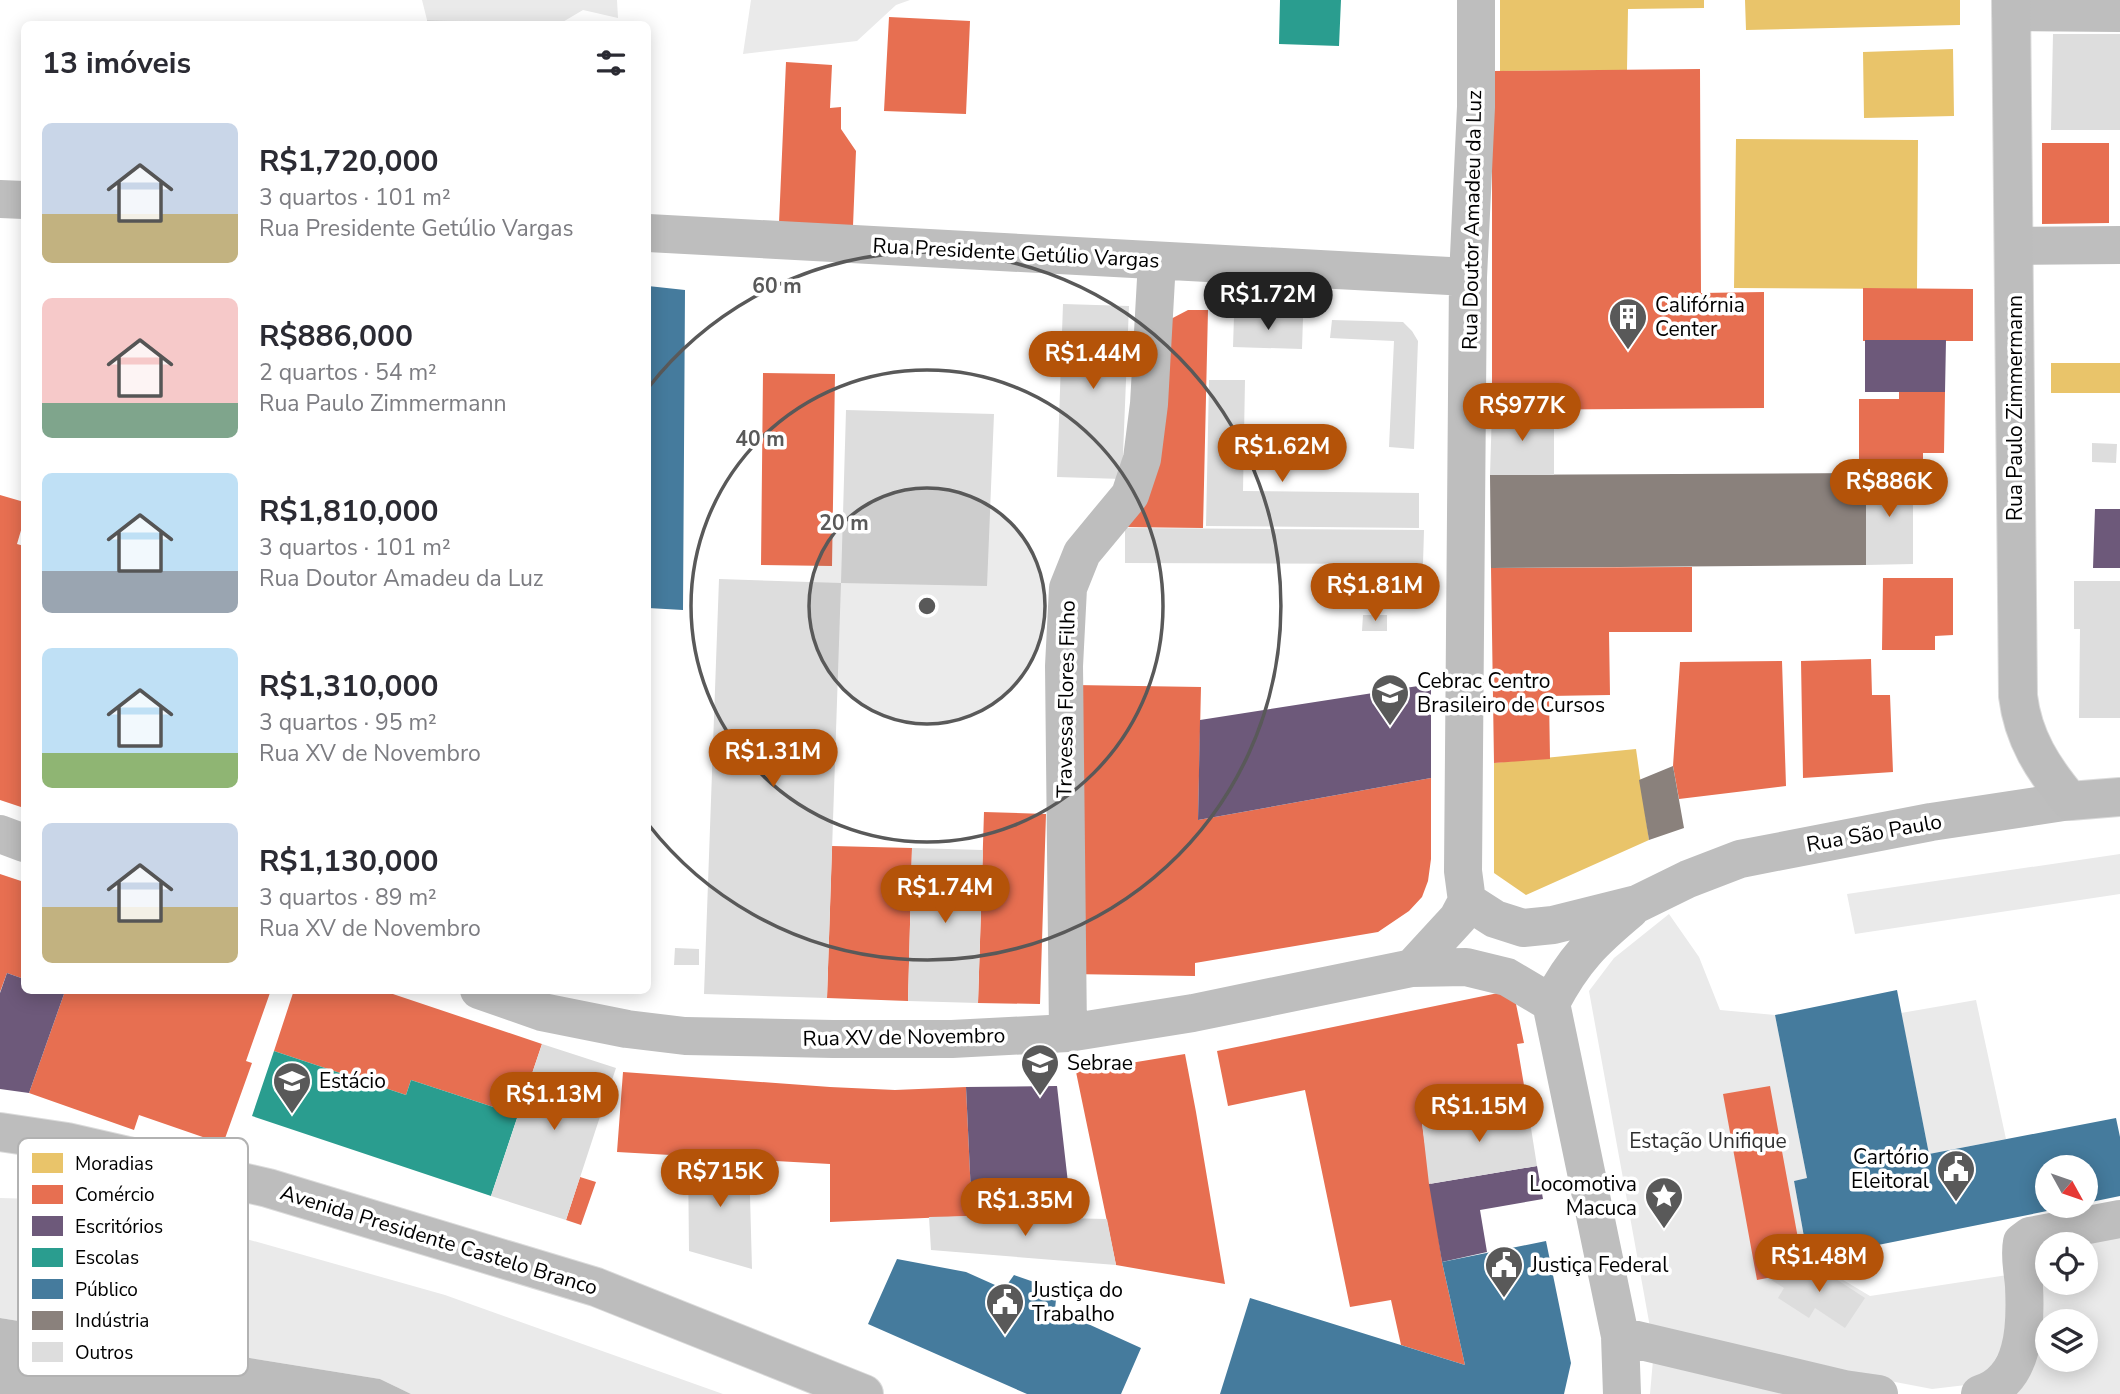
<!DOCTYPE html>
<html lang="pt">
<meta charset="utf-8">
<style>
body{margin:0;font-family:"Nunito Sans",sans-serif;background:#f2f2f3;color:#2b2b33;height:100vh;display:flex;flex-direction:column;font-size:26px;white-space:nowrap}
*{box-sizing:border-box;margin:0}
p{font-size:23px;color:#7c7c81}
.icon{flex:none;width:38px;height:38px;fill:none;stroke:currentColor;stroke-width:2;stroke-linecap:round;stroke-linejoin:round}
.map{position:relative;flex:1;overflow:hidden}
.details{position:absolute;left:21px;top:21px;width:630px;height:973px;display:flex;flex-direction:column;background:#fff;border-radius:10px;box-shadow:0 4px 18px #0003}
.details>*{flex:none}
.needle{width:46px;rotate:130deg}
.buttons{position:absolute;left:2035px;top:1155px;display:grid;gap:14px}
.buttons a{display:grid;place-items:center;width:63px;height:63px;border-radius:50%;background:#fff;box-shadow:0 4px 18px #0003;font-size:35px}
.price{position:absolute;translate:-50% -60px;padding:0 16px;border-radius:24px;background:#b45309;color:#fff;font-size:23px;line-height:46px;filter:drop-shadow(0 2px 4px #0008)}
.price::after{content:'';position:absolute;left:50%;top:42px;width:21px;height:16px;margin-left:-10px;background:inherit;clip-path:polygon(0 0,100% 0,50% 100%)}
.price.current{background:#222;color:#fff}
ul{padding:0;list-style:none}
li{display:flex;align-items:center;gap:21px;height:175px;padding:0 21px}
li span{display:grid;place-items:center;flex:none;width:196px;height:140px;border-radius:10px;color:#555}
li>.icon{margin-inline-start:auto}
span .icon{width:84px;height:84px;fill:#fffc;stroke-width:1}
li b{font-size:30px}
h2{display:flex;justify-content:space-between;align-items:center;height:84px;padding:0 21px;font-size:30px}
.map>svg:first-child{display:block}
.green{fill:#eaeaea;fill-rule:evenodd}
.water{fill:#bcbcbc}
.homes{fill:#e9c46a}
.shops{fill:#e76f51}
.offices{fill:#6d597a}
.schools{fill:#2a9d8f}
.public{fill:#457b9d}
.industry{fill:#8a817c}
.building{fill:#ddd}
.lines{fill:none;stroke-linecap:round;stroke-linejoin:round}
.major-casing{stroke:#dbdbdb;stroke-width:40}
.minor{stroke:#bebebe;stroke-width:38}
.major{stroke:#bdbdbd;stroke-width:38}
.ring{fill:none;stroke:#595959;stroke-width:3.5}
.labels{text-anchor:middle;stroke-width:7;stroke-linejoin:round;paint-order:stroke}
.street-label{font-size:21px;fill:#000;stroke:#fff}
.poi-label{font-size:21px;fill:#000;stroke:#fff;text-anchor:start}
.park-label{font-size:21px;fill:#303030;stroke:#fff}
.key{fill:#fff;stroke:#b2b2b2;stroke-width:2}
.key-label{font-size:19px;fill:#000}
.centre{fill:#595959;stroke:#fff;stroke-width:3.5}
.ring-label{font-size:21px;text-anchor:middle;font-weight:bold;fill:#595959;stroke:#fff;stroke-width:7;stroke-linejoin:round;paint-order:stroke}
</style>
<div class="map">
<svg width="2120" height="1394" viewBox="0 0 2120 1394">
<rect width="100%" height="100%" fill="#fff"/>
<path class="green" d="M422,0H617L618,18L583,10L561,23L427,20Z
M751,0H910L896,5L857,41L743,54Z
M2120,854V894L1855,934L1847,894Z
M1669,914L1699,957L1720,1010L1775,1015L1807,1178L1794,1181L1808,1259L1870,1296L2014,1274V1323L1983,1383L1932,1389L1848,1373L1650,1327L1589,991L1614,958Z
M1976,1000L2006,1139L1929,1154L1901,1013Z
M0,1198L112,1201L445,1295L723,1394H411L380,1379L0,1318Z
M2120,1235V1394H2011L2037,1253L2047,1251L2048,1283H2086V1244ZM2048,1321H2086V1360H2048Z
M1653,1360L1791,1394H1650Z"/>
<path class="water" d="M0,1318L380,1379L411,1394H0Z"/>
<path class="homes" d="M1500,0H1704V8L1628,9L1627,70L1500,71Z
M1745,0H1960V25L1746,30Z
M1953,49L1954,116L1864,118L1863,52Z
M1736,139L1918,140L1917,289L1734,288Z
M2051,363H2120V393H2051Z
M1636,749L1649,840L1526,895L1494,873V763Z"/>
<path class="shops" d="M889,17L970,21L966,114L884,111Z
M786,62L832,65L830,108L841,107V129L856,151L853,226L779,223Z
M1700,69L1701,293L1764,292V408L1492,410V71Z
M2042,143H2109V223L2042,224Z
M1863,288L1973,289V341H1863Z
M1188,310H1208L1203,528L1122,527L1167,321Z
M763,373L835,374L832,566L761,565Z
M1899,392H1945L1944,453H1923V464L1859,463V399H1899Z
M0,495L24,502V520L17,544L24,546V808L0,800Z
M1692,567V632H1609L1610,695L1549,696L1550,759L1494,763L1491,568Z
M1883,578H1953V635L1935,636V650H1882Z
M1871,659L1872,695H1890L1893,772L1803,778L1801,661Z
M1782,661L1786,786L1679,799L1673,766L1680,662Z
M1075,685L1201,687L1198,820L1431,778V859L1428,881L1422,897L1409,911L1378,932L1195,963V976L1070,974Z
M984,812L1046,814L1040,1004L978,1003Z
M832,846L912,848L908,1001L827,998Z
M0,874L24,882V979L7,973L0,992Z
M56,990H271L246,1061L252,1063L223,1144L139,1115L134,1130L29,1093L64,994Z
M294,990H381L542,1044L518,1115L411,1080L406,1095L274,1051Z
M1503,992L1516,1004L1524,1043L1517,1044L1527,1103L1422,1123L1442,1262L1465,1365L1401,1345L1391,1300L1350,1307L1305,1090L1228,1106L1217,1051Z
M1185,1054L1196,1112L1225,1284L1116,1265L1076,1072Z
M623,1072L830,1087L895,1090L966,1087L972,1216L830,1222V1164L617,1152Z
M1770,1086L1804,1271L1757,1280L1723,1094Z
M580,1177L596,1182L581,1225L566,1220Z"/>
<path class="offices" d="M1865,340H1946L1945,392H1865Z
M2095,509H2120V568H2093Z
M1431,684V778L1198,820L1200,720Z
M7,973L24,979V990H55L64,994L29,1093L0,1089V993Z
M1057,1086L1072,1218L972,1216L966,1087Z
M1537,1166L1543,1199L1480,1210L1487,1252L1442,1262L1429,1184Z"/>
<path class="schools" d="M1280,0H1341L1339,46L1279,44Z
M274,1051L406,1095L411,1080L518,1115L491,1196L252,1116Z"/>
<path class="public" d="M648,286L685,290L683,610L648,608Z
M1897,990L1929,1154L2116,1118L2120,1137V1196L2086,1203V1167H2048V1206L2067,1207L1808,1259L1794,1181L1807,1178L1775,1015Z
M1546,1241L1571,1363L1564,1394H1220L1250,1298L1465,1365L1442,1262Z
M897,1259L966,1272L1004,1289L1014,1275L1057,1290L1055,1309L1141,1348L1121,1394H1027L868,1324Z"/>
<path class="industry" d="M1866,473V565L1491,568L1490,475Z
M1673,766L1684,828L1649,840L1639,780Z"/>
<path class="building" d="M427,20L522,22V24H427Z
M2053,34H2120V130H2051Z
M1063,304L1129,306L1122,479L1057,477Z
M1234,316L1303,318L1302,349L1233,347Z
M1332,320L1403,322L1412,331L1418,341L1414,449L1389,447L1394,341L1330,338Z
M1209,380H1245L1243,491L1419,493V528L1206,526Z
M846,410L994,414L987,586L841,583Z
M1492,410H1554V475H1490Z
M2092,443L2117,444L2116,463L2092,462Z
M1866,473H1913V564L1866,565Z
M1125,528L1424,530L1423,564L1125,563Z
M719,579L841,583L827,998L704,994Z
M2074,581H2120V718H2079L2080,629H2074Z
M1363,615H1387V631H1362Z
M912,848L983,850L978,1003L908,1001Z
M675,948L699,949V965H674Z
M542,1044L616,1068L566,1220L491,1196Z
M1527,1103L1537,1166L1429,1184L1422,1123Z
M688,1156L749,1159L752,1269L689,1251Z
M972,1216L1107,1219L1116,1265L931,1250L929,1217Z
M1801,1256L1865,1298L1845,1328L1815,1308L1809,1318L1778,1298L1784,1288L1768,1278L1804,1271Z"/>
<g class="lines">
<defs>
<path id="major" d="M2011,0L2018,696C2023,738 2043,769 2070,801L2120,797
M0,1132L67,1142L268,1188L513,1262L596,1287L864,1394"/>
</defs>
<use href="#major" class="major-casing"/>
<path class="minor" d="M2011,12L2120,13
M0,199L24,200
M648,233L1468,277
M2014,246L2120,245
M0,834L24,843
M1467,901L1463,871L1468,277L1476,107V0
M1467,901L1495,919L1523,928L1553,925L1637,904L1688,879L1740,859L1931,822L2070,801
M1412,968L1458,918L1467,901
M479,990L542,1012L627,1029L685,1036L833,1039H952L1068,1033L1193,1013L1412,968L1466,967L1507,977L1551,1003
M1551,1003L1620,1336L1622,1394
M1551,1003C1574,959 1593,941 1630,910
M1068,1033L1064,666L1068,588L1082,553L1130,495L1142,459L1149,404L1157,261
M1620,1336L1844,1389L1879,1394
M1980,1394C2025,1381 2026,1326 2024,1286C2023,1271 2019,1257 2022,1242L2030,1236L2120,1219"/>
<use href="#major" class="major"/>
</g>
<circle cx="927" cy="606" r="118" fill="#595959" fill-opacity=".12"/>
<g class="ring">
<circle cx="927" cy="606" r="118"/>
<circle cx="927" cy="606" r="236"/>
<path d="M648 388A354 354 0 1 1 648 824"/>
</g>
<defs>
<symbol id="building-pin" viewBox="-11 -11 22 30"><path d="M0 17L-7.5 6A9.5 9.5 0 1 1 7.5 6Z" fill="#595959" stroke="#fff"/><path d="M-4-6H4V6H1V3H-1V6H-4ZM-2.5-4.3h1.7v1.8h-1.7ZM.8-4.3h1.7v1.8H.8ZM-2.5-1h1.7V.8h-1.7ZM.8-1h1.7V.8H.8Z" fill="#fff"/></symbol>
<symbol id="university-pin" viewBox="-11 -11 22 30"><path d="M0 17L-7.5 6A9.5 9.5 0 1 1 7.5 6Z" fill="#595959" stroke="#fff"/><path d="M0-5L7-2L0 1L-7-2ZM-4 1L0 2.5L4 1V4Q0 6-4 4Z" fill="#fff"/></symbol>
<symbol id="civic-pin" viewBox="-11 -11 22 30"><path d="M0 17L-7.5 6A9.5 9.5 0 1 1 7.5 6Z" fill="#595959" stroke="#fff"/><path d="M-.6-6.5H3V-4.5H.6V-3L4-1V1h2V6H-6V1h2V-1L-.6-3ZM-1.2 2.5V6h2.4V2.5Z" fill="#fff"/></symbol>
<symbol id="sight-pin" viewBox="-11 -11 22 30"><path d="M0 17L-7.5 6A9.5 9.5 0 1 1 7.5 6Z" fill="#595959" stroke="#fff"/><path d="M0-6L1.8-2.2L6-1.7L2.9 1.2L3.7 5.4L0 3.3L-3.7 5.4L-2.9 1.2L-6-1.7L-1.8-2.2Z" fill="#fff"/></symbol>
</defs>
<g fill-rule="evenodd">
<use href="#building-pin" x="1606" y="295" width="44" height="60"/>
<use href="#university-pin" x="1368" y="671" width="44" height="60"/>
<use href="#university-pin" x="1018" y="1041" width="44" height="60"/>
<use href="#university-pin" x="270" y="1059" width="44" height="60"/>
<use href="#civic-pin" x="1934" y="1147" width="44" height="60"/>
<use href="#sight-pin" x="1642" y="1174" width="44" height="60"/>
<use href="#civic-pin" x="1482" y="1243" width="44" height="60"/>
<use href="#civic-pin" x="983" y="1280" width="44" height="60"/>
</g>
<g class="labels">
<g class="street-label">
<text transform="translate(1472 220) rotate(-89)" y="7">Rua Doutor Amadeu da Luz</text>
<text transform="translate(1016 253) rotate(3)" y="7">Rua Presidente Getúlio Vargas</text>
<text transform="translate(2015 408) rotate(-90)" y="7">Rua Paulo Zimmermann</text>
<text transform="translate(1066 699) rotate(-89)" y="7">Travessa Flores Filho</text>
<text transform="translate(1874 833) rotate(-10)" y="7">Rua São Paulo</text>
<text transform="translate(904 1037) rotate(-1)" y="7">Rua XV de Novembro</text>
<text transform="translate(439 1240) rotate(17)" y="7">Avenida Presidente Castelo Branco</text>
</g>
<g class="poi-label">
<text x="1655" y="312">Califórnia<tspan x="1655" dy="24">Center</tspan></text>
<text x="1417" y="688">Cebrac Centro<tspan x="1417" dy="24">Brasileiro de Cursos</tspan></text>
<text x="1067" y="1070">Sebrae</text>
<text x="319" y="1088">Estácio</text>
<text x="1929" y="1164" text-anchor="end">Cartório<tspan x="1929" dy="24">Eleitoral</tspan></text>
<text x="1637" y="1191" text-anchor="end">Locomotiva<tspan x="1637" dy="24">Macuca</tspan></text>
<text x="1531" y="1272">Justiça Federal</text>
<text x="1032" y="1297">Justiça do<tspan x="1032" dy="24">Trabalho</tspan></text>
</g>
<g class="park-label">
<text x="1708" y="1148">Estação Unifique</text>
</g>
</g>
<rect x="18" y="1138" width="230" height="238" rx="10" class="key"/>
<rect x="32" y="1153" width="31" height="20" fill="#e9c46a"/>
<rect x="32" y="1185" width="31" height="19" fill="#e76f51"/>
<rect x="32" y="1216" width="31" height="20" fill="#6d597a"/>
<rect x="32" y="1248" width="31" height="19" fill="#2a9d8f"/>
<rect x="32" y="1279" width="31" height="20" fill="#457b9d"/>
<rect x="32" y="1311" width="31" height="19" fill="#8a817c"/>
<rect x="32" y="1342" width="31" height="20" fill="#ddd"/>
<g class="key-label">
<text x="75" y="1170">Moradias</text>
<text x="75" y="1201">Comércio</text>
<text x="75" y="1233">Escritórios</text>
<text x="75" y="1264">Escolas</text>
<text x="75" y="1296">Público</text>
<text x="75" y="1327">Indústria</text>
<text x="75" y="1359">Outros</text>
</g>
<circle cx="927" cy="606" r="10" class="centre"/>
<g class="ring-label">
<text x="777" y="293">60 m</text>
<text x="760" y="446">40 m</text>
<text x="844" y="530">20 m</text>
</g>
</svg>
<div class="buttons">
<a><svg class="needle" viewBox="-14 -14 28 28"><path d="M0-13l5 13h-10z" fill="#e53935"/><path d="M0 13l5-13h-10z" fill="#7c7c81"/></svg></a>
<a><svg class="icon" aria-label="locate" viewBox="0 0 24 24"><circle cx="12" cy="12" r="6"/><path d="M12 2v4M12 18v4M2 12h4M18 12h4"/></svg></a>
<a><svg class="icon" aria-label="layers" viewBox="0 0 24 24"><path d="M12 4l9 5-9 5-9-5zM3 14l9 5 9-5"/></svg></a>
</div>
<b class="price current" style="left:1268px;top:332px">R$1.72M</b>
<b class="price" style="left:1093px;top:391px">R$1.44M</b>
<b class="price" style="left:1522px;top:443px">R$977K</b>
<b class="price" style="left:1282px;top:484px">R$1.62M</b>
<b class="price" style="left:1889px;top:519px">R$886K</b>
<b class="price" style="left:1375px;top:623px">R$1.81M</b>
<b class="price" style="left:773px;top:789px">R$1.31M</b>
<b class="price" style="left:945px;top:925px">R$1.74M</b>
<b class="price" style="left:554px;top:1132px">R$1.13M</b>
<b class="price" style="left:1479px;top:1144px">R$1.15M</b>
<b class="price" style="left:720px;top:1209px">R$715K</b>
<b class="price" style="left:1025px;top:1238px">R$1.35M</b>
<b class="price" style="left:1819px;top:1294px">R$1.48M</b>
<section class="details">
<h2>13 imóveis<svg class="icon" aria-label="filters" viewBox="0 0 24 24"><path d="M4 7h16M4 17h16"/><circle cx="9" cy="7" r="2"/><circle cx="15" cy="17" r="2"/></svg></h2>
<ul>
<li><span style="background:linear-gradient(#c9d6e8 65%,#c2b280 0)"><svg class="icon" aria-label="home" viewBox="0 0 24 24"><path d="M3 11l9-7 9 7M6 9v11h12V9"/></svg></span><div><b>R$1,720,000</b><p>3 quartos · 101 m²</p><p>Rua Presidente Getúlio Vargas</p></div></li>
<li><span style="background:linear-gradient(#f6c9c9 75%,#7fa58c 0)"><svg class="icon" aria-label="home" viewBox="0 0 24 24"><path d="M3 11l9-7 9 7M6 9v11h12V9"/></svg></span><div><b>R$886,000</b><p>2 quartos · 54 m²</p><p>Rua Paulo Zimmermann</p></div></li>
<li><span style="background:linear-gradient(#bfe0f5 70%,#9aa5b1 0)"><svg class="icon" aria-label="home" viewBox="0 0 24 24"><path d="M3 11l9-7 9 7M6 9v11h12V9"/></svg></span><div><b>R$1,810,000</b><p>3 quartos · 101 m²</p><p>Rua Doutor Amadeu da Luz</p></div></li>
<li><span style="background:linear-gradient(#bfe0f5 75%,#8fb573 0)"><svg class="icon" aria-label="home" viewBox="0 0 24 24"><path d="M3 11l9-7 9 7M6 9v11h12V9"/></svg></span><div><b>R$1,310,000</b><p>3 quartos · 95 m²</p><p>Rua XV de Novembro</p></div></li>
<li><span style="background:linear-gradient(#c9d6e8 60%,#c2b280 0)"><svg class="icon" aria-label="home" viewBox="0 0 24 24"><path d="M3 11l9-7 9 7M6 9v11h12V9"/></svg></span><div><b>R$1,130,000</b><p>3 quartos · 89 m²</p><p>Rua XV de Novembro</p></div></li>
</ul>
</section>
</div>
